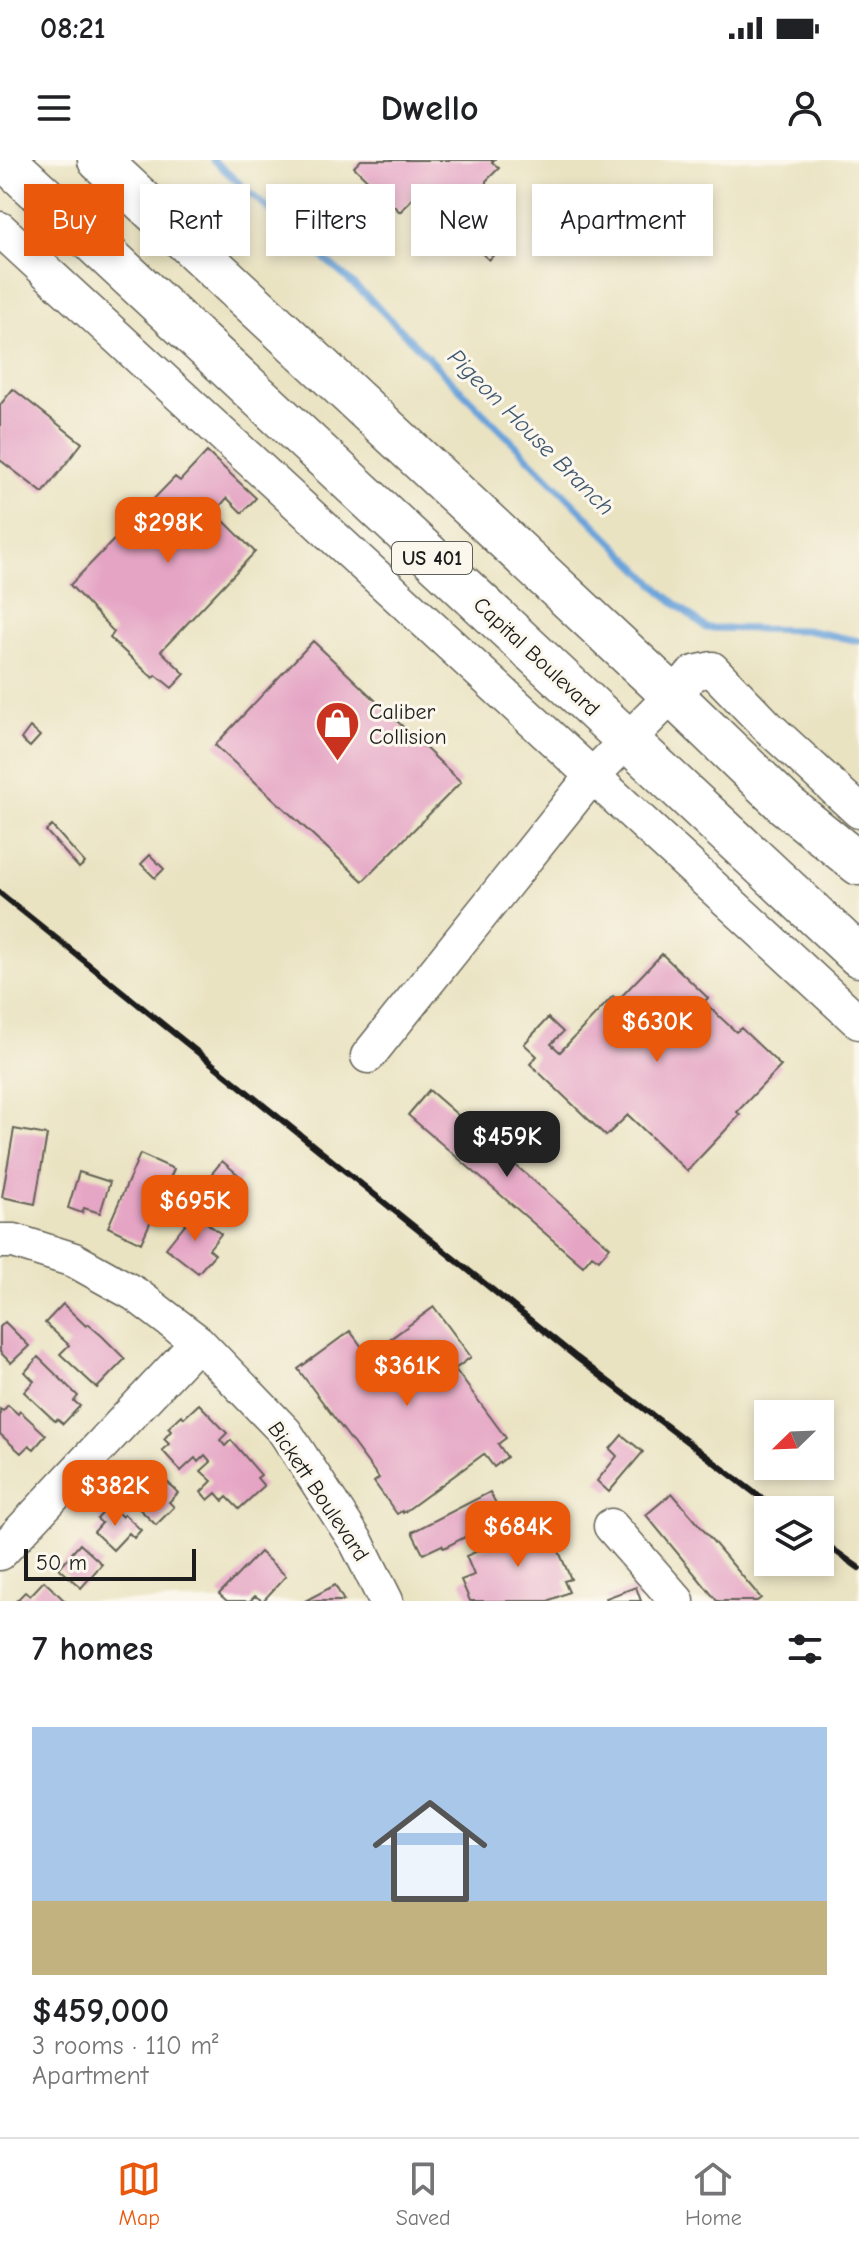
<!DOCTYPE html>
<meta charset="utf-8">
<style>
body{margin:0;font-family:"Comic Neue",sans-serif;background:#f2f2f2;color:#202124;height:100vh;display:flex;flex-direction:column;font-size:30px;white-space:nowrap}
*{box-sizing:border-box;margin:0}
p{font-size:26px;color:#757577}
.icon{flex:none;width:44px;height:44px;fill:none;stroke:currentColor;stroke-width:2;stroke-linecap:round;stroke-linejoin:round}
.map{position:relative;height:1441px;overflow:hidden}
.drawer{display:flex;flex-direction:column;background:#fff;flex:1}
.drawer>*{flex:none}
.guide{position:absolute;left:24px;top:24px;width:812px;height:72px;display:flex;gap:16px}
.needle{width:52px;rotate:247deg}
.controls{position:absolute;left:754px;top:1240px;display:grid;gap:16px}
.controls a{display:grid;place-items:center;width:80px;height:80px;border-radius:0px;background:#fff;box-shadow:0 4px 12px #0003;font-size:40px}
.scale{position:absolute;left:24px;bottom:20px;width:172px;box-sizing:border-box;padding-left:8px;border:4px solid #1c1c1c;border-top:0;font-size:22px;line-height:28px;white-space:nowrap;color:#1c1c1c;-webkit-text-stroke:6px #fbf7ec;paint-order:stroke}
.price{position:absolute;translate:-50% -68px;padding:0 18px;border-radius:16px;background:#ea580c;color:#fff;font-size:26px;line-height:52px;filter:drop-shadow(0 2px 4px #0008)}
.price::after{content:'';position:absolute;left:50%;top:48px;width:24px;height:18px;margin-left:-12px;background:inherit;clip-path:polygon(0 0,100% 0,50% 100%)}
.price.active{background:#222;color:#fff}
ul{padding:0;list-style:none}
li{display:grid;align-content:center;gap:16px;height:424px;padding:0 32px}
li span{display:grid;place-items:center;height:248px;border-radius:0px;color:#555}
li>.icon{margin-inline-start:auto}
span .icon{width:144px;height:144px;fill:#fffc;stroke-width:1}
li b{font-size:34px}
h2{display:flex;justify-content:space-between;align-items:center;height:96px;padding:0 32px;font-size:34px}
.tag{padding:0 28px;border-radius:0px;background:#fff;box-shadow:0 4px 12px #0003;font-size:28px;line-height:72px}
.tag.active{background:#ea580c;color:#fff}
.status{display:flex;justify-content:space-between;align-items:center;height:56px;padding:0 40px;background:#fff;direction:ltr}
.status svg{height:22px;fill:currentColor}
header{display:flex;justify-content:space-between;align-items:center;height:104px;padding:0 32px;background:#fff;font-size:36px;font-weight:600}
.dock{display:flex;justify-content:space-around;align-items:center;height:112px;border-top:2px solid #e0e0e0;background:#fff;font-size:22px;color:#757577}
.dock a{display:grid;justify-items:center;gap:4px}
.dock .active{color:#ea580c}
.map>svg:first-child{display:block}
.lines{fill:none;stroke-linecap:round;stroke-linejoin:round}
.stream{stroke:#6ba3da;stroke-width:7}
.building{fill:#e5a4c4}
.minor-casing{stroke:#646256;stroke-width:37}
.major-casing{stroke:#646256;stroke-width:45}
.minor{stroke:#fff;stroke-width:34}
.major{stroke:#fff;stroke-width:42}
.rail{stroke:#1c1c1c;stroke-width:6}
.labels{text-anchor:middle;stroke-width:6;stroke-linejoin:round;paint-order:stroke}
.shield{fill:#fbf7ec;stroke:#5f5e5a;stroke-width:2}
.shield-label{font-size:20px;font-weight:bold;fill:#1c1c1c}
.street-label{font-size:22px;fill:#1c1c1c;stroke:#fbf7ec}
.poi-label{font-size:22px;fill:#1c1c1c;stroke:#fbf7ec;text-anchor:start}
.water-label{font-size:24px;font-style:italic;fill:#405971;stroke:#fbf7ec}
</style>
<div class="status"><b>08:21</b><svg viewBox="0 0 49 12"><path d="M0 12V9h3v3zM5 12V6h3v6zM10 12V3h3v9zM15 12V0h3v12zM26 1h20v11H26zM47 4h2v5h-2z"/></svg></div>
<header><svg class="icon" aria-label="menu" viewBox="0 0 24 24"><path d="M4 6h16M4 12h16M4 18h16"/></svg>Dwello<svg class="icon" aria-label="person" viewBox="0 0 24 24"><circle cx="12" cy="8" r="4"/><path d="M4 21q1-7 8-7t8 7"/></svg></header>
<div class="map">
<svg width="859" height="1441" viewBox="0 0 859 1441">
<rect width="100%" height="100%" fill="#fbf7ec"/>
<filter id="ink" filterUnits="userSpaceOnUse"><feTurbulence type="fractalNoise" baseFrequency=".0125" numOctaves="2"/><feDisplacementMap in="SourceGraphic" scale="16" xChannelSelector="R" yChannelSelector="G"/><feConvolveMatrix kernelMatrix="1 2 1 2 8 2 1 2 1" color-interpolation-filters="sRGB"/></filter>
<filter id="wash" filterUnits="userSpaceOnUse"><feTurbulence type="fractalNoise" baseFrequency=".006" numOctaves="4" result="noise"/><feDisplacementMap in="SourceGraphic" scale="32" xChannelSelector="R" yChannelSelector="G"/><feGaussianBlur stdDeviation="1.8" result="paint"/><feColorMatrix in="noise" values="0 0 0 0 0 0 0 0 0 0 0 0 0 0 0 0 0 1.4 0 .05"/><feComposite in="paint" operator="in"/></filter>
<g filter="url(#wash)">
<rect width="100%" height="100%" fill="#eae3c2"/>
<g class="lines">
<path class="stream" d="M213,0L370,139L664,434L706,468L806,470L859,481"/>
</g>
<g id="blocks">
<path class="building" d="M361,0H494L492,2L499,8L486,21L488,58L509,78L489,100L417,33L400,52L354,7Z
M13,229L82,283L43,333L0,300V245Z
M207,292L256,338L242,353L227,338L215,352L255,392L161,491L185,514L172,528L156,515L153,518L110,478L114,472L70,425L175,317L180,321Z
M313,481L461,622L363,721L215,585Z
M30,567L40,576L30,587L21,579Z
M52,666L85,703L79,708L46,671Z
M150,695L164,709L155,718L141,704Z
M662,794L708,838L704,842L736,872L741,868L781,906L737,952L740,955L687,1011L628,955L606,976L530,904L537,896L524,884L548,858L563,872L551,884L560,892L613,836L618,840Z
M429,930L610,1087L599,1100L592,1095L583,1106L408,955Z
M14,969L47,975L35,1044L2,1037Z
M140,994L174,1009L141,1083L108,1067Z
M222,1001L242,1018L224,1040L204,1023Z
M79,1012L110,1022L100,1053L84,1048L82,1053L68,1048Z
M194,1053L221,1074L209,1089L215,1094L198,1113L166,1088Z
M63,1144L86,1166L88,1164L102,1176L125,1199L97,1228L60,1194L69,1185L45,1163Z
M434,1147L471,1197L455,1209L506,1278L498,1284L507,1297L494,1307L484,1294L403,1353L402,1351L397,1354L374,1322L379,1318L298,1209L350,1171L368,1195Z
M5,1162L29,1186L11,1203L0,1192V1167Z
M38,1197L78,1236L74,1241L80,1246L63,1264L57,1259L55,1261L24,1232L34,1221L25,1212Z
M199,1244L227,1273L220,1280L225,1286L231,1280L261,1315L257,1318L264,1326L239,1349L227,1337L223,1341L216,1333L208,1340L201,1332L212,1321L201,1311L211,1302L205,1295L198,1302L195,1298L181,1311L162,1290L169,1284L164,1279L171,1271L168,1268L182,1255L184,1258Z
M8,1245L18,1254L20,1251L46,1275L34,1289L29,1285L21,1293L0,1274V1249L3,1251Z
M622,1275L643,1292L609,1332L597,1321L617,1296L610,1289Z
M154,1308L178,1333L169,1342L174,1347L156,1365L126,1336Z
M490,1332L503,1357L444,1388L442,1385L423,1394L412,1372Z
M672,1333L761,1438L757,1441H717L646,1355Z
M110,1345L122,1357L124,1354L141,1370L134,1378L129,1373L113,1390L94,1372L102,1363L97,1359Z
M546,1362L571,1419L564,1421L569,1432L548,1441H470L461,1420L474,1415L466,1396Z
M80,1384L102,1404L81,1428L59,1408Z
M260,1392L286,1416L263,1441L255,1436L250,1441H227L219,1434Z
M44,1421L65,1441H16L25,1432L30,1436Z
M335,1425L344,1441H305Z
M636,1427L641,1441H607L606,1438Z"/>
</g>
</g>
<g filter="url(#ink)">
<use href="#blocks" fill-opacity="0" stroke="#646256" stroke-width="2"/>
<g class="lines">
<defs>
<path id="minor" d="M0,69L859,862
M368,896L592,616L694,513L712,509L768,567L859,651
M0,1081H14L74,1100L135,1134L198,1182L285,1272L357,1383L386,1441
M611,1366L677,1441
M0,1393L198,1182"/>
<path id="major" d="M5,0L859,796
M99,0L671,534L786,645L859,704"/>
</defs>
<use href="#minor" class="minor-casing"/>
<use href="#major" class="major-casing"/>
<use href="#minor" class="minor"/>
<use href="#major" class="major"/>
<path class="rail" d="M0,733L576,1197L777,1350
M820,1380L859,1408"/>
</g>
</g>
<defs>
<symbol id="shop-pin" viewBox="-11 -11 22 30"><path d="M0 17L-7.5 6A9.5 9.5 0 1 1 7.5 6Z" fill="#c8321e" stroke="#fbf7ec"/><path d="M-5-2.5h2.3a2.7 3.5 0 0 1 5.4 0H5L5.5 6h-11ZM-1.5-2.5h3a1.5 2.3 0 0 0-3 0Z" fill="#fff"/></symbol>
</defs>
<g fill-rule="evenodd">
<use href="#shop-pin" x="312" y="538" width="51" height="69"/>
</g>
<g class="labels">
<rect class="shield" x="392" y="382" width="80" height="32" rx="6"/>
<g class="shield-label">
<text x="432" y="405">US 401</text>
</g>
<g class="street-label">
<text transform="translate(537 496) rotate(43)" y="8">Capital Boulevard</text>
<text transform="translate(319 1331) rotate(56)" y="8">Bickett Boulevard</text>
</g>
<g class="poi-label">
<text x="369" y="559">Caliber<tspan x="369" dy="25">Collision</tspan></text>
</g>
<g class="water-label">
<text transform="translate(531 272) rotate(45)" y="8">Pigeon House Branch</text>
</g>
</g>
</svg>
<div class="controls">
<a><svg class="needle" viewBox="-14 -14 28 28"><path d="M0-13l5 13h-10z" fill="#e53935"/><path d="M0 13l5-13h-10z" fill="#757577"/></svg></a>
<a><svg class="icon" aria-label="layers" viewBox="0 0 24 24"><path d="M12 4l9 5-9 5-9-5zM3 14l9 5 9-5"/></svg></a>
</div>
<div class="scale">50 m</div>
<b class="price" style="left:168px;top:405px">$298K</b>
<b class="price" style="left:657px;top:904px">$630K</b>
<b class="price active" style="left:507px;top:1019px">$459K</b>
<b class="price" style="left:195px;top:1083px">$695K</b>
<b class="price" style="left:407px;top:1248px">$361K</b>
<b class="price" style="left:115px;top:1368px">$382K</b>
<b class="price" style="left:518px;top:1409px">$684K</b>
<div class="guide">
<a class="tag active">Buy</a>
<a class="tag">Rent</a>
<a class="tag">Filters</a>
<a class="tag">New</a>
<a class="tag">Apartment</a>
</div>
</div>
<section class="drawer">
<h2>7 homes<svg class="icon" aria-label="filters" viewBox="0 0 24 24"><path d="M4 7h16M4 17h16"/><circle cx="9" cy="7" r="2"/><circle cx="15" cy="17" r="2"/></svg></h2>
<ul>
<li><span style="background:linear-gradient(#a9c7e8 70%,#c2b280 0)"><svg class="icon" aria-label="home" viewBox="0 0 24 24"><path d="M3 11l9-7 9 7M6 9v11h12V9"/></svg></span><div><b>$459,000</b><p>3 rooms · 110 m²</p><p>Apartment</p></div></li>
</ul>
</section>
<nav class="dock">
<a class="active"><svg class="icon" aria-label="map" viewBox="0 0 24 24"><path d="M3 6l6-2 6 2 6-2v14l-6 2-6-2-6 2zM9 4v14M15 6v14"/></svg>Map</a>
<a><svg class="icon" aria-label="saved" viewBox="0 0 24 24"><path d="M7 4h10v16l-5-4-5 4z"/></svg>Saved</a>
<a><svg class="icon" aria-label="home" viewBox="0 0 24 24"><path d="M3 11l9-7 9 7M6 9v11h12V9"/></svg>Home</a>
</nav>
